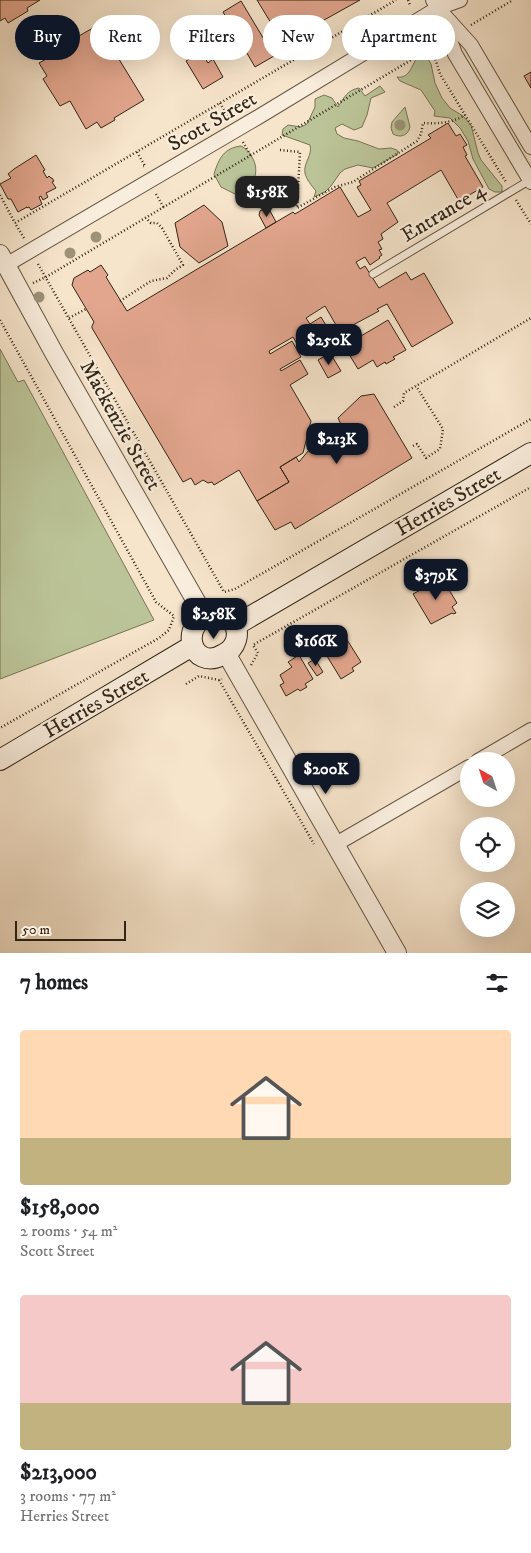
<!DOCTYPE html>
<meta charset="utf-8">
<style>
body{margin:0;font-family:"IM FELL DW Pica",serif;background:#f6f6f6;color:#202124;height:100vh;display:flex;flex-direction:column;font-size:19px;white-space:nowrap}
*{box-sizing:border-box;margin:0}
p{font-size:16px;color:#757577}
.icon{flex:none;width:28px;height:28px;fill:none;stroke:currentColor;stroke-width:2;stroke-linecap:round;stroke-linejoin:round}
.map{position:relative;height:953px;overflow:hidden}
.details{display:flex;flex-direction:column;background:#fff;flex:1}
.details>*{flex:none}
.top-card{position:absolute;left:15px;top:15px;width:501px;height:45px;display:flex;gap:10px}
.needle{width:32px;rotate:321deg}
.tools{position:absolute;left:460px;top:752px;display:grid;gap:10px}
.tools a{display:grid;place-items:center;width:55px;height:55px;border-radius:50%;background:#fff;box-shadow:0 5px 20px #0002;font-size:25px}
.scale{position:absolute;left:15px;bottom:12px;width:111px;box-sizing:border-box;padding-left:5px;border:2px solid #322514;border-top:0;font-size:14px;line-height:18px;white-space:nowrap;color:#322514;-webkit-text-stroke:4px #f9eddd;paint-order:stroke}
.price{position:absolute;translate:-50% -42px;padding:0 11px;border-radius:10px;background:#111827;color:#fff;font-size:16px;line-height:32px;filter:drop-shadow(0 1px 2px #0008)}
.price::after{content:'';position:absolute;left:50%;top:30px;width:15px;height:11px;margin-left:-8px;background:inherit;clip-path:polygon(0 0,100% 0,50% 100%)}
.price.current{background:#222;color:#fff}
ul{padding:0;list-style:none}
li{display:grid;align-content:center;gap:10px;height:265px;padding:0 20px}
li span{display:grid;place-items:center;height:155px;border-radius:5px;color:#555}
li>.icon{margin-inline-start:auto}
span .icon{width:90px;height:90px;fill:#fffc;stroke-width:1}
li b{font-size:21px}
h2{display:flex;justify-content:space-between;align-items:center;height:60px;padding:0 20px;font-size:21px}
.tag{padding:0 18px;border-radius:22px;background:#fff;box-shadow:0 5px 20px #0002;font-size:18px;line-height:45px}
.tag.current{background:#111827;color:#fff}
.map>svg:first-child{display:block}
.green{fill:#bbc498;stroke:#767456}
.building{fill:#e2a68e;stroke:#322514}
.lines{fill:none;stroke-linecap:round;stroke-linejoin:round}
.service-casing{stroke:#635542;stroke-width:9}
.minor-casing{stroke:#635542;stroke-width:16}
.tertiary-casing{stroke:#635542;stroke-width:20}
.secondary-casing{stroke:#322514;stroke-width:22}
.path{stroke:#322514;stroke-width:2.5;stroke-dasharray:1 2.5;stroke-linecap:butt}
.service{stroke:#f9eddd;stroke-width:7}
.minor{stroke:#f9eddd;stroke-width:14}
.tertiary{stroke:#f9eddd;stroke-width:18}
.secondary{stroke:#f9eddd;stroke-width:20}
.tree{fill:#9d9178}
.labels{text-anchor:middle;stroke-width:4.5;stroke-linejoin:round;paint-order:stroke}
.street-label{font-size:21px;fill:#322514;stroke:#f9eddd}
</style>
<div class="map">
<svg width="531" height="953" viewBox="0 0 531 953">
<rect width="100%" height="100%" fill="#f6e4cb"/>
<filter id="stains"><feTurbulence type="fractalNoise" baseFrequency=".004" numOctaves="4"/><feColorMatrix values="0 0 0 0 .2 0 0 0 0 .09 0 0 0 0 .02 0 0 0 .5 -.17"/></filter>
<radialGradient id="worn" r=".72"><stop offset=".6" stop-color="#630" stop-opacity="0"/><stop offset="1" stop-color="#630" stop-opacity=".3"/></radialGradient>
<path class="green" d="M425,54L431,64L435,83L442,98L450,108L463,116L471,125L478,153L481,160L502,186V192H495L489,189L473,159L468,141L460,128L450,118L434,116L435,111L421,90L400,81L397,77C410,79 412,64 418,56Z
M380,86L385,92L371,98L367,115L362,127L354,130L342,124L335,128L337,134L344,138L358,141L379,149L391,148L397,150L398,154L373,168L358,165L345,169L340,173L331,186L325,192L314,197L316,191C312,186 306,179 305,173C303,163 313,155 310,145L282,135L283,129L288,125L301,127L307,124L315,107V99L324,95L332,98L338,107C344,98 347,90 359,88L365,96Z
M405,107L410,127C408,136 400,138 393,134L391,128L392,122Z
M241,146C247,149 249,152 252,157C261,172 252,185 245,199L221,187L214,174C219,158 224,148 241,146Z
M0,349L18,382L24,380L154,620L0,679Z"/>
<path class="building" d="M0,0H40L27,8L28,11L8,23L5,18L0,21Z
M257,0H360L290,39L281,24L274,28Z
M241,1L274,56L255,67L223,12Z
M98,25L144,100L114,118L115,120L101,128L97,122L86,129L70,101L60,106L43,79L47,76L39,63L48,58L46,55Z
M201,52L208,63L213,59L223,77L203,89L186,61Z
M531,72V88L524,76Z
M448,123L456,136L460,134L467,145L463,147L467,155L465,156L483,187L459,201L441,170L387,203L398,222L381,234L383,239L378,242L382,249L379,250L382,255L379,257L380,258L370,265L365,257L356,262L360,269L365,266L379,288L406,272L411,280L424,273L453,323L412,347L387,304L377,309L379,311L340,332L325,306L306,318L310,324L321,317L330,332L300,349L293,337L269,351L270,354L292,341L301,357L280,369L281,371L300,360L308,374L290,385L311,421L303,453L280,467L289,482L257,501L239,470L214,485L212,482L208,483L203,480L195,485L191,478L183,482L92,328V326L94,322L72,285L74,278L88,270L90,272L101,265L108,275L106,277L127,311L293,212L295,214L340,187L358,217L371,210L357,187L361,185L359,181L431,138L428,135Z
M36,155L45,170L43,171L47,178L49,176L51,178H52L54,181L52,182L56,188L46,193L48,197L43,200L41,196L39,197L42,204L31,210L29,207L27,208V207L18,212L11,199H8L0,184L11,178L8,174L14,169Z
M204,205L222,222L228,246L199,263L180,247L175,223Z
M265,208L269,209L276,222L266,228L259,215L260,211Z
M388,320L406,350L393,357L395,359L386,364L385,362L377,367L373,360L358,369L344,346Z
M330,353L341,371L328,378L318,360Z
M374,394L412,458L295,529L291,522L275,530L257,501L289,482L280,467L296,457L299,462L309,450L313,438L333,425L336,431L342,427L338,418L361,396Z
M442,578L457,603L452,607L456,613L453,614L452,613L431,624L413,594Z
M316,631L323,643L311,650L304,638Z
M344,635L361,662L352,668L354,671L341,679L322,648Z
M299,655L313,679L305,684L307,687L300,691L298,689L286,696L280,685L284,683L280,675L292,667L288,662Z
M315,659L323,672L317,676L308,663Z"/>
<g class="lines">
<defs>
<path id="service" d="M373,274L530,180"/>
<path id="minor" d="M433,0L438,8L455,54L531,182
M448,0L438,8L460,0
M443,14L471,45L531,147
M6,265L260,116L438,8
M478,761L531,730
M336,844L469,767"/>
<path id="tertiary" d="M0,254L54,353L205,617
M226,653L397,953"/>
<path id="secondary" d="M217,613C230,615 240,626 236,640C234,647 230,651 224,654C191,674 175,620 217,613Z
M236,625L531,453
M0,760L192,646"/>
</defs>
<use href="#service" class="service-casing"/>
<use href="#minor" class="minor-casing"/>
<use href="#tertiary" class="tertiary-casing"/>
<use href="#secondary" class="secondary-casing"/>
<path class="path" d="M408,0L410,5
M471,25L513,0
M428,36L440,74L506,182
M220,103L228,117
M243,142L251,156
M280,150L300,152L297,208L335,187L353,182L417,141L421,134L423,123C437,124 452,123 465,115
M137,152L145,166H143
M156,194L164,208
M0,195L15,223
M516,200L531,224
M24,238L15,223L396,0
M38,264L224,592L235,589L531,419
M33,283L46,277L438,44
M120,301L151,281L167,278L175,270L183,265L162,228L157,223H151L146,218
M69,318L86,309
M0,320L156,602L174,616L169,630L159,638L0,728
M394,407L403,401L404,393L531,318
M413,446L417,444L426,458L440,449L443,429L416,386
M251,665L258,653L253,645L531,487
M219,680L314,844
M186,684L199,676L219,680L222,679"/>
<use href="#service" class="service"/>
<use href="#minor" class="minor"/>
<use href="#tertiary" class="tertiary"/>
<use href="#secondary" class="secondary"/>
</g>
<g class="tree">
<circle cx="400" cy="125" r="5.5"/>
<circle cx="96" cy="237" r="5.5"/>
<circle cx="70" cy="253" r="5.5"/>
<circle cx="39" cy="297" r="5.5"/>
</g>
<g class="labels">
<g class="street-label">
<text transform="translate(212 121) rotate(-30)" y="7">Scott Street</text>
<text transform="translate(443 212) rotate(-31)" y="7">Entrance 4</text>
<text transform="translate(121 425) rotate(61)" y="7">Mackenzie Street</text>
<text transform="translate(448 501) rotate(-30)" y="7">Herries Street</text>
<text transform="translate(96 703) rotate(-30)" y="7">Herries Street</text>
</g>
</g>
<rect width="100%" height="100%" filter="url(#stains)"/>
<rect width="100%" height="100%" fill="url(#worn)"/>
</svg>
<div class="tools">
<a><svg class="needle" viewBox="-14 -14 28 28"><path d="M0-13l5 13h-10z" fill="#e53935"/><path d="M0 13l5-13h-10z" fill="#757577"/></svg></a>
<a><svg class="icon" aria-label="locate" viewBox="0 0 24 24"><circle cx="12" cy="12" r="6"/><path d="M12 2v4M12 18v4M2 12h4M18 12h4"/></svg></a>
<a><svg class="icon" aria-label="layers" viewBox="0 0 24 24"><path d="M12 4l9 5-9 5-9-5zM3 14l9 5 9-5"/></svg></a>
</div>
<div class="scale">50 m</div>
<b class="price current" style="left:267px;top:218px">$158K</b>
<b class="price" style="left:329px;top:366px">$250K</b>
<b class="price" style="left:337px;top:465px">$213K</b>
<b class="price" style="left:436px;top:601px">$379K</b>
<b class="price" style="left:214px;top:640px">$258K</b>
<b class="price" style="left:316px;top:667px">$166K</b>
<b class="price" style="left:326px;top:795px">$200K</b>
<div class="top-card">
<a class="tag current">Buy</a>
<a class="tag">Rent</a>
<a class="tag">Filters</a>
<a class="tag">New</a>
<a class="tag">Apartment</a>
</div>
</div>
<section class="details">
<h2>7 homes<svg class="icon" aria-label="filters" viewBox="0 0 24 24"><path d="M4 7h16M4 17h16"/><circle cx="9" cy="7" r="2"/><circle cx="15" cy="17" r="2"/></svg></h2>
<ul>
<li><span style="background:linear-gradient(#ffd9b3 70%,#c2b280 0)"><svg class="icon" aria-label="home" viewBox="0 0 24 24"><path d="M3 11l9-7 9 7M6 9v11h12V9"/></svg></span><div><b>$158,000</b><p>2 rooms · 54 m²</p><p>Scott Street</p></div></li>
<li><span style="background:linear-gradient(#f6c9c9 70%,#c2b280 0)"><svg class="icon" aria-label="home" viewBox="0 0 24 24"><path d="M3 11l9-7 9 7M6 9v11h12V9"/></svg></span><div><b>$213,000</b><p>3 rooms · 77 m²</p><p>Herries Street</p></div></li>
</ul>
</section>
